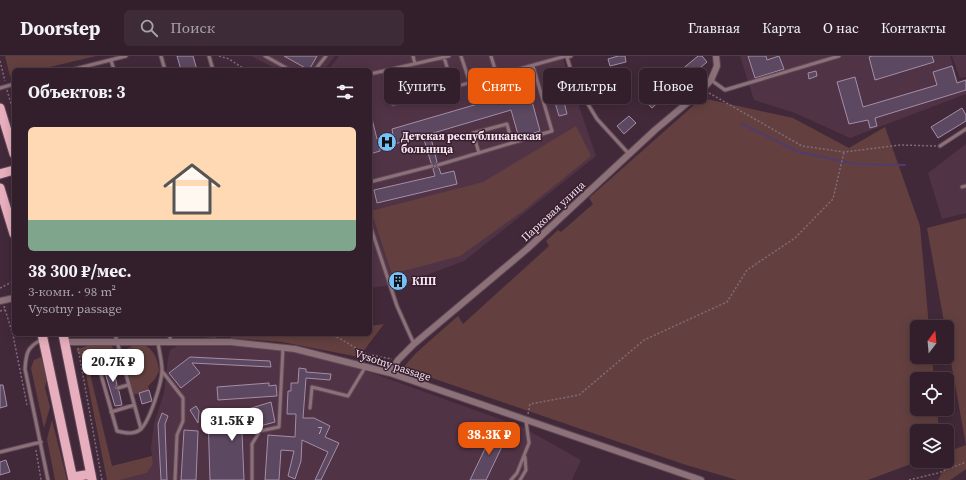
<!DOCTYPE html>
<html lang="ru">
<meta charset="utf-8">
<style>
body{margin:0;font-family:"Source Serif 4",serif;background:#3d2c37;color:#f1f3f6;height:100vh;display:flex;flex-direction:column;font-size:15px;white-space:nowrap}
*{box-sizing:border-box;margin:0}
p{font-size:13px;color:#a8a2a9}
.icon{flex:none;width:22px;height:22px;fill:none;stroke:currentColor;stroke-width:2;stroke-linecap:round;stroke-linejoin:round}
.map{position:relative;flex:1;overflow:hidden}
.side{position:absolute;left:12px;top:12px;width:360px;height:268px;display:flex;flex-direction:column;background:#321f2b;border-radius:6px;box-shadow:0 2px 10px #0003,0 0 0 1px #4d3d47}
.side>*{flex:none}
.hud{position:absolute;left:384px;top:12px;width:380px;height:36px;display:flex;gap:8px}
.needle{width:26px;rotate:16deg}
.buttons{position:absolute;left:910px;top:264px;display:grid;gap:8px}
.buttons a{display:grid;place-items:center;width:44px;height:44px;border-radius:6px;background:#321f2b;box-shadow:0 2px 10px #0003,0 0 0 1px #4d3d47;font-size:20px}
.price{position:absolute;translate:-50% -34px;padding:0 9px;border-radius:8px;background:#fff;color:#222;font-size:13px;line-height:26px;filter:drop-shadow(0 1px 2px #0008)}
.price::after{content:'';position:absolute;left:50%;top:24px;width:12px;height:9px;margin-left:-6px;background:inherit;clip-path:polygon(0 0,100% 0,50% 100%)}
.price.on{background:#ea580c;color:#fff}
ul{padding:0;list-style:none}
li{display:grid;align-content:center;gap:8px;height:212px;padding:0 16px}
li+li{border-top:1px solid #4d3d47}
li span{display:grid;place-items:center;height:124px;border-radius:6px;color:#555}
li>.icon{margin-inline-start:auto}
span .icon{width:72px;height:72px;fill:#fffc;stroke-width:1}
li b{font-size:17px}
h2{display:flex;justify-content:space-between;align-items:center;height:48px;padding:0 16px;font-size:17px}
.pill{padding:0 14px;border-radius:6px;background:#321f2b;box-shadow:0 2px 10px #0003,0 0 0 1px #4d3d47;font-size:14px;line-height:36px}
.pill.on{background:#ea580c;color:#fff}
header{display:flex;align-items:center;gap:24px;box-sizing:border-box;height:56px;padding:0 20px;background:#321f2b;border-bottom:1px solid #4d3d47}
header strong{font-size:19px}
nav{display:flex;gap:22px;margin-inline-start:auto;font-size:14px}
.search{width:280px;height:36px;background:#3d2c37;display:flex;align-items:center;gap:10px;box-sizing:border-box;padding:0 14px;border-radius:6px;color:#a8a2a9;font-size:15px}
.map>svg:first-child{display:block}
.built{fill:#513346}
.green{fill:#63403f}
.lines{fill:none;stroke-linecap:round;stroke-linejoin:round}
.stream{stroke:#4f3c6d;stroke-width:2}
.building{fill:#5c4860;stroke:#a48ea8}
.service-casing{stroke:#5f4756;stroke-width:5}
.minor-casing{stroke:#5f4756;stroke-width:8}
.primary-casing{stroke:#5f4756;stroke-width:11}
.path{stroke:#816b79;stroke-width:1.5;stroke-dasharray:2 2;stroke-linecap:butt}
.service{stroke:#8d7178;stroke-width:3}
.minor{stroke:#8d7178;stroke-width:6}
.primary{stroke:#e7aebd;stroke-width:9}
.labels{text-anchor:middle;stroke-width:3;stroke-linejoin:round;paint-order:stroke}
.number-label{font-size:9px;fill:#d1bfcd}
.poi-label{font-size:11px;font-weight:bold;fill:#f8e7f1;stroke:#381f2f;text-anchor:start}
.street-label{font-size:11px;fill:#f8e7f1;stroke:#381f2f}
</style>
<header>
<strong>Doorstep</strong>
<div class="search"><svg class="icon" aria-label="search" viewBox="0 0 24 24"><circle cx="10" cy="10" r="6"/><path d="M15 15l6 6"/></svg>Поиск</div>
<nav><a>Главная</a><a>Карта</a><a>О нас</a><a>Контакты</a></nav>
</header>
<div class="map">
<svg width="966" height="424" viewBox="0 0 966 424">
<rect width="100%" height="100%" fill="#422939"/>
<path class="built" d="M251,0H335L324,14H278Z
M339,0H562L596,100L464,205L405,227L370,232V14H328Z
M740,0H950L958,25L966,23V38L850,82L795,57L754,44Z
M952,0H966V21L960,22Z
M966,88V157L942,163L928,117Z
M181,288L228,289L295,296L338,307L375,318L522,371L581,404L572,424H120L147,417L153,408L151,392L154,368L164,337L168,303L170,294Z"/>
<path class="green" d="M5,0H96L37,14H14V19L10,20Z
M702,42L793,62L849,92L885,71L920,170L929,271H917V301H932L934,323H917V353H937L939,375H917V379L914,381L917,384V405H919L868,424H737L683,408L403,312L416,297L458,260L463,268L549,190L546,185L558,174L561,176L593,148L589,142Z
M576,70L591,100L523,155L460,200L392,218L371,155L483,126Z
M966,162V413L950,424H938L945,411L942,405H947V396L966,389L947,284V271H945L927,172Z
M384,268L359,301L282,286L231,282L230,278H370V270Z
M175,278H216V282L175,279Z
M137,288C151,288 158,301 159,315L155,323L148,330L149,334L133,339L123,299L128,292Z
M111,289L116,297L114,302L90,306L88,309L112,410L152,400L153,408L147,417L120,424H107L83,303L76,294L87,290Z
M41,301L47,322L45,332L50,351L44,372L31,312L34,304Z
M52,364L67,424H55L47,383Z"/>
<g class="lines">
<path class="stream" d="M742,68L799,96L855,108L905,109"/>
</g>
<path class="building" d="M177,0H193L197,14H181Z
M284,0H317L309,14Z
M618,0H625L626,6L610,10L608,3Z
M698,0H702L707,6L681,28L674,20Z
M748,0H766L767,4L779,0L784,13L755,22Z
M872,0H932L934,6L875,24L869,1Z
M952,10L957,27L966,24V34L875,62L877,70L870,72L868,64L849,68L837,26L855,21L863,51L937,29L933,16Z
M556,14L567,58L559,60L546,16Z
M816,15L817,20L809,23L808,17Z
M588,22L597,35L589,41L580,27Z
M526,23L540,75L519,82L511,54L430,78L437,106L435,110L439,112L441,118L454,115L457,128L377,147L374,134L435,120L433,113L435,110L431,107L423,80L380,92V95L370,98V63H372L377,83L393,79L392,73L512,38L509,28Z
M660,33L666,39L652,52L646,46Z
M962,52L966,59V65L938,82L931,71Z
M629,60L636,67L624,78L617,70Z
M190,301L270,305L271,311L192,307L200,317L181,332L169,317Z
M114,307L117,316H114L117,329L115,332L119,335L122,349L115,350L103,310Z
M299,312L306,313V316L331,318L330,324L306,322L303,362H314L330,370L325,381L339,387L321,424H315L328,396L302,384L301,405L295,423L288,420L294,395L281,394L279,424H265L268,379L295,381L296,358H287L288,335H291V327H298Z
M269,327V330L276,329L277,340L218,344L217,331Z
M0,329H3L7,350L0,352Z
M149,334L152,345L142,348L139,337Z
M271,346L275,366L260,370L257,358L242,363V376L238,377H242L244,424H210L208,360H216V363Z
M196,350L199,355L198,367L190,354Z
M162,357L168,360L165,368L167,424H161L158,368Z
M184,374L198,375L196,424H181Z
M494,374L507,380L486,424H470Z
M6,404L10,416L0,419V406Z"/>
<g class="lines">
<defs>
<path id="service" d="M161,0L165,14
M209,0L213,14
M265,0L290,14
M413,0L415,8
M461,0L470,27
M491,0L497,20L496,35
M571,0L567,1L574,25L597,63L629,98
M444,1L453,31
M111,4L114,14
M71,14L126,0
M315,14L326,0
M384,15L393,48L566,0
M370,18L449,0
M711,24L725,34L839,0
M0,32L14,28
M940,90L966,73
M479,97L473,77L507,68L512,87
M438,109L552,75L533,10
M370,126L432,110
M962,131L966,130
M370,169L397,250L414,288
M115,278L141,373
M170,278V286
M41,284C27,291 26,298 25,313L48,424
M121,302L98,308L117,375C125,377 134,379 141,373C150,364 162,326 162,314C162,305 159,295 158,286
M162,315L183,342V365L177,379L175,424
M118,332L128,329
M310,352L312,331L348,340L366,310
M111,356L134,349
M0,396L41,386
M252,424V388L260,375L279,371L283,291
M511,424L517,417L529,387L526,365
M520,424L526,414L525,401"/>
<path id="minor" d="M0,245L14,242
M65,286H231L295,293L390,317L701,424
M390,317L398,304L414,288L527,193L655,74L699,37L711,24L717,10L716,0"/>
<path id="primary" d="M0,52L14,98
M0,118L14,114
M0,132L14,178
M42,278L73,424
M63,278L92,424
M73,421L91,418"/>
</defs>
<use href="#service" class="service-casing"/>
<use href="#minor" class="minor-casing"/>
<use href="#primary" class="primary-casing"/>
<path class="path" d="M219,0L229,3L246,14
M0,5L5,25
M7,34L14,58
M709,37L802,90L844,96L901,89L936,90
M0,232L14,225
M4,250L13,279L27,349
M0,255L5,254
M325,278L339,282L366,298L392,303
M78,292L102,424
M528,358L530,348L579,339L644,284L727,246L747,214L795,182L833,143L844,96
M36,394L41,424
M909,424L938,417L966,406"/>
<use href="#service" class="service"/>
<use href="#minor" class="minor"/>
<use href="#primary" class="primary"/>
</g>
<defs>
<symbol id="hospital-disc" viewBox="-11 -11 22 22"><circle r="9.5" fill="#73c1f6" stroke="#381f2f"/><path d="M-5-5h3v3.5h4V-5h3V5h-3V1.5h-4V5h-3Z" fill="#111"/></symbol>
<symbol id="building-disc" viewBox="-11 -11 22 22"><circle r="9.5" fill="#73c1f6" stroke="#381f2f"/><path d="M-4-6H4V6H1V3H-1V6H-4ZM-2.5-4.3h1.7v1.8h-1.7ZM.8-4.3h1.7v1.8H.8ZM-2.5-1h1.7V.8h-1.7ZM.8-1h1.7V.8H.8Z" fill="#111"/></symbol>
</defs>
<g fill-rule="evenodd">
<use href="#hospital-disc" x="376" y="75" width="22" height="22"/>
<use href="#building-disc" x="387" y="214" width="22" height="22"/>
</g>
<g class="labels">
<g class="number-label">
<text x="320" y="378">7</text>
</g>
<g class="poi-label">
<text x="401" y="84">Детская республиканская<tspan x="401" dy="13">больница</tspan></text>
<text x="412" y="229">КПП</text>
</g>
<g class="street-label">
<text transform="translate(553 155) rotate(-43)" y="4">Парковая улица</text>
<text transform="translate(393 309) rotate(18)" y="4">Vysotny passage</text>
</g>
</g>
</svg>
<div class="buttons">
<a><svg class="needle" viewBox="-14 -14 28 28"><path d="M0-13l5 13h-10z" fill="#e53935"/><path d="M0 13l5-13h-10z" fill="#a8a2a9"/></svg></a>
<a><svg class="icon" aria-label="locate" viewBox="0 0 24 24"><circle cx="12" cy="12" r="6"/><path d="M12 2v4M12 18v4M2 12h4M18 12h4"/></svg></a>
<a><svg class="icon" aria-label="layers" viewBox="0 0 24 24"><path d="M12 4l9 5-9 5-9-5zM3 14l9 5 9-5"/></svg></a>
</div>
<b class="price" style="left:113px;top:327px">20.7K ₽</b>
<b class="price" style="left:232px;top:386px">31.5K ₽</b>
<b class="price on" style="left:489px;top:400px">38.3K ₽</b>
<div class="hud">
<a class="pill">Купить</a>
<a class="pill on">Снять</a>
<a class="pill">Фильтры</a>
<a class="pill">Новое</a>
</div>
<section class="side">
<h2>Объектов: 3<svg class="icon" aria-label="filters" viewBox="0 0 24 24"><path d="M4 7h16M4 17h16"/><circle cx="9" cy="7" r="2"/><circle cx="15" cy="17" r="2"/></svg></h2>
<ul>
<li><span style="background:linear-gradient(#ffd9b3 75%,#7fa58c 0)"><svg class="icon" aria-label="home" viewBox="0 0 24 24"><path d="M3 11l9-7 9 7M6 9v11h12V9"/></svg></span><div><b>38 300 ₽/мес.</b><p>3-комн. · 98 m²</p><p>Vysotny passage</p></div></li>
</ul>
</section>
</div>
